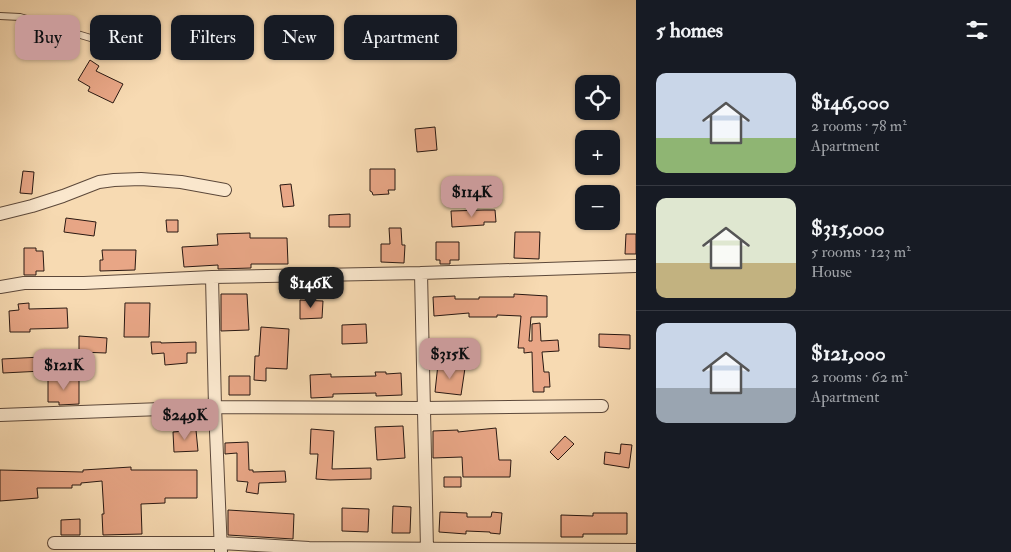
<!DOCTYPE html>
<meta charset="utf-8">
<style>
body{margin:0;font-family:"IM FELL Double Pica",serif;background:#20242c;color:#f1f3f6;height:100vh;display:flex;flex-direction:column;font-size:19px;white-space:nowrap}
*{box-sizing:border-box;margin:0}
p{font-size:16px;color:#9ea1a6}
.icon{flex:none;width:28px;height:28px;fill:none;stroke:currentColor;stroke-width:2;stroke-linecap:round;stroke-linejoin:round}
.map{position:relative;flex:1;overflow:hidden}
.sheet{display:flex;flex-direction:column;background:#171b24;width:375px}
.sheet>*{flex:none}
.guide{position:absolute;left:15px;top:15px;width:475px;height:45px;display:flex;gap:10px}
.buttons{position:absolute;left:575px;top:75px;display:grid;gap:10px}
.buttons a{display:grid;place-items:center;width:45px;height:45px;border-radius:10px;background:#171b24;box-shadow:0 1px 4px #0004;font-size:25px}
.price{position:absolute;translate:-50% -42px;padding:0 11px;border-radius:10px;background:#c59692;color:#111;font-size:16px;line-height:32px;filter:drop-shadow(0 1px 2px #0008)}
.price::after{content:'';position:absolute;left:50%;top:30px;width:15px;height:11px;margin-left:-8px;background:inherit;clip-path:polygon(0 0,100% 0,50% 100%)}
.price.on{background:#222;color:#fff}
ul{padding:0;list-style:none}
li{display:flex;align-items:center;gap:15px;height:125px;padding:0 20px}
li+li{border-top:1px solid #363941}
li span{display:grid;place-items:center;flex:none;width:140px;height:100px;border-radius:10px;color:#555}
li>.icon{margin-inline-start:auto}
span .icon{width:60px;height:60px;fill:#fffc;stroke-width:1}
li b{font-size:21px}
h2{display:flex;justify-content:space-between;align-items:center;height:60px;padding:0 20px;font-size:21px}
.pill{padding:0 18px;border-radius:10px;background:#171b24;box-shadow:0 1px 4px #0004;font-size:18px;line-height:45px}
.pill.on{background:#c59692;color:#111}
main{display:flex;flex:1;min-height:0}
.map>svg:first-child{display:block}
.building{fill:#e8a686;stroke:#291812}
.lines{fill:none;stroke-linecap:round;stroke-linejoin:round}
.lane-casing{stroke:#5c483a;stroke-width:8}
.street-casing{stroke:#5c483a;stroke-width:14}
.lane{stroke:#fae7cd;stroke-width:6}
.street{stroke:#fae7cd;stroke-width:12}
</style>
<main>
<div class="map">
<svg width="636" height="552" viewBox="0 0 636 552">
<rect width="100%" height="100%" fill="#f7dab2"/>
<filter id="stains"><feTurbulence type="fractalNoise" baseFrequency=".004" numOctaves="4"/><feColorMatrix values="0 0 0 0 .2 0 0 0 0 .09 0 0 0 0 .02 0 0 0 .5 -.17"/></filter>
<radialGradient id="worn" r=".72"><stop offset=".6" stop-color="#630" stop-opacity="0"/><stop offset="1" stop-color="#630" stop-opacity=".3"/></radialGradient>
<path class="building" d="M90,60L99,66L96,71L123,84L113,103L88,91L90,87L78,80Z
M435,127L437,150L417,152L415,129Z
M370,169H395V190H388L389,194L373,195L372,192L370,191Z
M23,171L34,172L32,194L20,193Z
M291,184L294,206L283,207L280,185Z
M484,210H495L496,222H484V225L452,227L451,211Z
M350,214V227H329V215Z
M66,218L96,222L94,236L64,232Z
M166,220H178V232H167Z
M389,228H401L402,245H405L404,263L381,262V244H390Z
M515,232H540L539,259L514,258Z
M250,233V238H287L288,264H251V268L218,269V265L184,267L182,247L218,245L217,234Z
M626,234H636V254H625Z
M436,242H459V260H450V264H440V260H436Z
M24,248H36V251H43L44,271H36V275H24Z
M102,250H136L135,270L100,271V260H103Z
M221,294H247L249,330L221,331Z
M514,294L547,296V317H531L529,341H532V324L540,323L541,341L558,340L559,351L542,352L544,372H549L550,387H544V392H533L532,352L524,353V348H518L521,316L497,315V317H469V313L434,316L433,297L455,296V299H479V297H514Z
M300,300L323,301L322,318L300,319Z
M29,303V309L67,308L68,328L30,329V332H10L9,311L19,310L18,304Z
M125,303H150L149,337H124Z
M366,324L367,343L342,344V325Z
M261,327L289,329L287,369L266,368V381L254,380L255,356H259Z
M599,334L630,335V349L599,347Z
M79,336L107,338L106,353L79,352Z
M151,342H161V343L196,342V353H187V363L165,365L164,353L152,354Z
M42,357L43,371L3,373L2,359Z
M438,364L465,368L461,395L435,392Z
M375,372H386V374L401,373L402,395L376,396V393L333,394V397L311,398L310,375L331,374V377L376,376Z
M229,376H250V395H229Z
M48,378H79V404L59,405V402H48Z
M403,426L405,458L377,460L375,427Z
M496,428L499,460H511L510,477H463L462,457L433,458V431L458,430V432Z
M311,429L334,431L332,469L371,468V479L330,480L316,479L318,454H310Z
M196,430L198,451L174,452L173,432Z
M565,436L574,444L558,460L550,452Z
M248,442L249,470H253V472L285,471L286,482L259,483L258,494L246,492L248,482L237,481V453L225,454V443Z
M621,444L632,445L629,468L604,464L605,452L620,454Z
M131,467V470H197V498H165V503L141,504L142,534L103,535L102,514H104L102,481L81,483V485H72V488H37L38,498L0,501V470L83,472V470Z
M444,477H461V487H444Z
M393,506L411,507L410,533H392Z
M342,508L369,509L368,532L342,531Z
M228,510L294,514L293,539L228,535Z
M440,512L467,513V517H491L492,512L502,513L500,534L490,533V532L466,531V534L439,532Z
M593,513H627V534H583V537H561V515L593,516Z
M80,519V535H61V520Z"/>
<g class="lines">
<defs>
<path id="lane" d="M0,16L20,17L94,39"/>
<path id="street" d="M0,214L32,206L63,196L99,182L114,180L141,179L181,182L225,190
M421,273L427,549
M212,277L215,407L221,552
M0,287L24,283H84L212,277L421,273L636,266
M0,415L215,407L424,408L602,406
M54,543H221L309,548L636,550"/>
</defs>
<use href="#lane" class="lane-casing"/>
<use href="#street" class="street-casing"/>
<use href="#lane" class="lane"/>
<use href="#street" class="street"/>
</g>
<rect width="100%" height="100%" filter="url(#stains)"/>
<rect width="100%" height="100%" fill="url(#worn)"/>
</svg>
<div class="buttons">
<a><svg class="icon" aria-label="locate" viewBox="0 0 24 24"><circle cx="12" cy="12" r="6"/><path d="M12 2v4M12 18v4M2 12h4M18 12h4"/></svg></a>
<a>+</a>
<a>−</a>
</div>
<b class="price" style="left:472px;top:218px">$114K</b>
<b class="price on" style="left:311px;top:309px">$146K</b>
<b class="price" style="left:450px;top:380px">$315K</b>
<b class="price" style="left:64px;top:391px">$121K</b>
<b class="price" style="left:185px;top:441px">$249K</b>
<div class="guide">
<a class="pill on">Buy</a>
<a class="pill">Rent</a>
<a class="pill">Filters</a>
<a class="pill">New</a>
<a class="pill">Apartment</a>
</div>
</div>
<section class="sheet">
<h2>5 homes<svg class="icon" aria-label="filters" viewBox="0 0 24 24"><path d="M4 7h16M4 17h16"/><circle cx="9" cy="7" r="2"/><circle cx="15" cy="17" r="2"/></svg></h2>
<ul>
<li><span style="background:linear-gradient(#c9d6e8 65%,#8fb573 0)"><svg class="icon" aria-label="home" viewBox="0 0 24 24"><path d="M3 11l9-7 9 7M6 9v11h12V9"/></svg></span><div><b>$146,000</b><p>2 rooms · 78 m²</p><p>Apartment</p></div></li>
<li><span style="background:linear-gradient(#dfe7d0 65%,#c2b280 0)"><svg class="icon" aria-label="home" viewBox="0 0 24 24"><path d="M3 11l9-7 9 7M6 9v11h12V9"/></svg></span><div><b>$315,000</b><p>5 rooms · 123 m²</p><p>House</p></div></li>
<li><span style="background:linear-gradient(#c9d6e8 65%,#9aa5b1 0)"><svg class="icon" aria-label="home" viewBox="0 0 24 24"><path d="M3 11l9-7 9 7M6 9v11h12V9"/></svg></span><div><b>$121,000</b><p>2 rooms · 62 m²</p><p>Apartment</p></div></li>
</ul>
</section>
</main>
